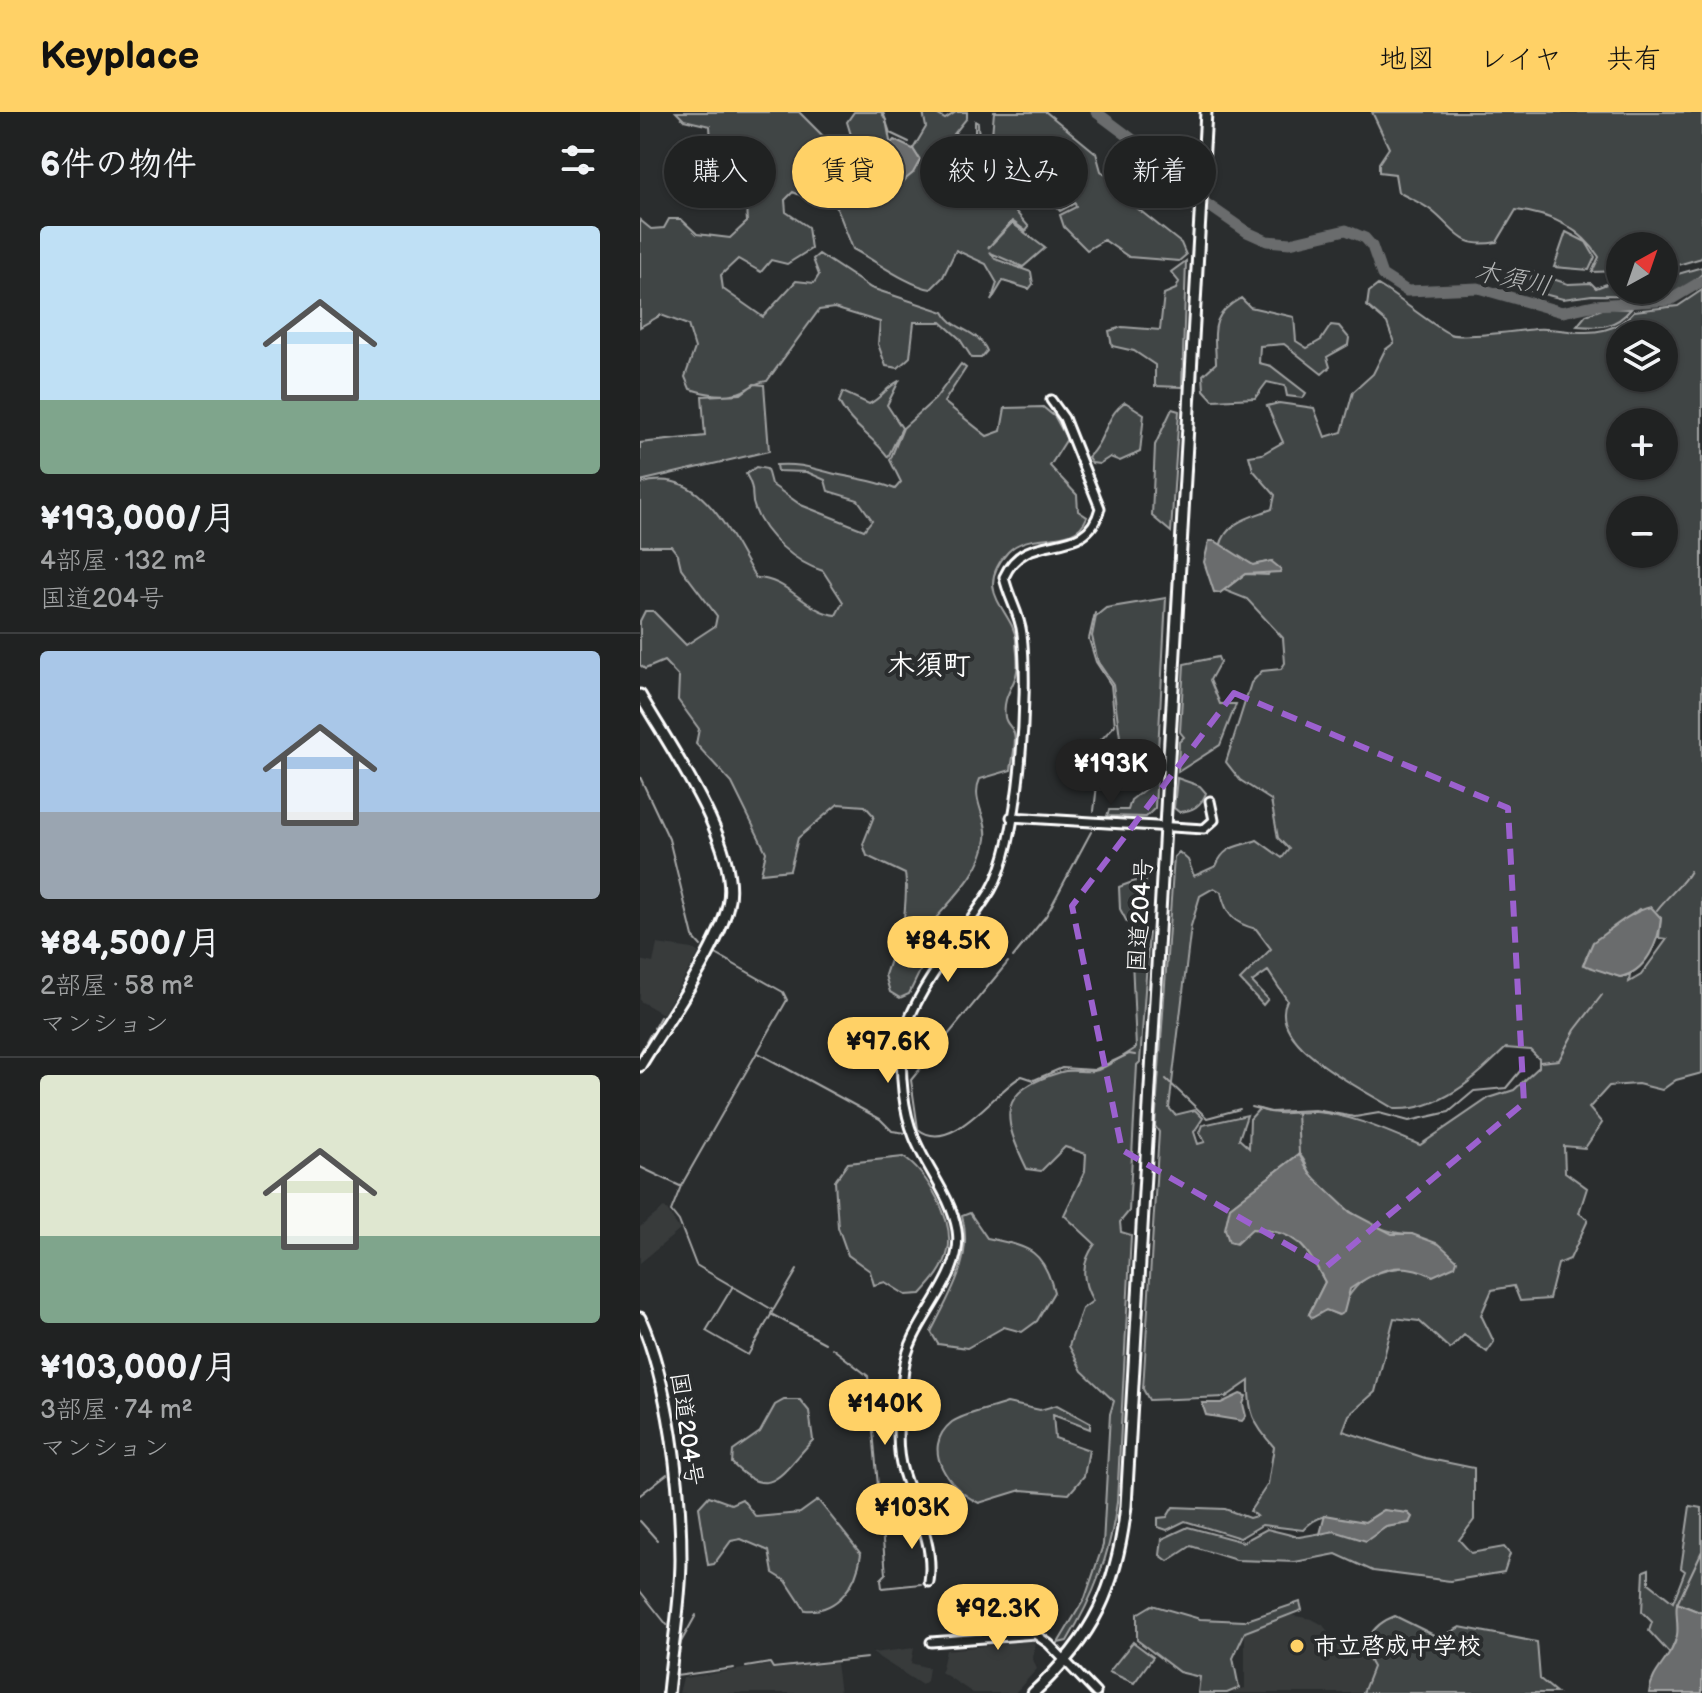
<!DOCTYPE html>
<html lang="ja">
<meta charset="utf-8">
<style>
body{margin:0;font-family:"Balsamiq Sans","Klee One",sans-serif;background:#2d2f2f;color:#f1f3f6;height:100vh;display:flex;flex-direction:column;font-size:30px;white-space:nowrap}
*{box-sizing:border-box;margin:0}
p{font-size:26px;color:#a2a4a5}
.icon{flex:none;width:44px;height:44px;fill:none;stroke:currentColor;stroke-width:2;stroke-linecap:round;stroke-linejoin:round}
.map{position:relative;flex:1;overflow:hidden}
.drawer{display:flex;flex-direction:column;background:#202222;width:640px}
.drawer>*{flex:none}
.banner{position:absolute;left:24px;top:24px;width:760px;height:72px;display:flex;gap:16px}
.needle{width:52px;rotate:40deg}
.buttons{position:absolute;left:966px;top:120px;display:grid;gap:16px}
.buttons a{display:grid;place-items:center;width:72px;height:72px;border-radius:50%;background:#202222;box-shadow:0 2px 6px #0004,0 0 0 2px #3d3f40;font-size:40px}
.price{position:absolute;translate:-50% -68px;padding:0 18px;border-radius:28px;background:#ffd166;color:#111;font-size:26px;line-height:52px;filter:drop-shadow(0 2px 4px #0008)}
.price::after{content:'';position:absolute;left:50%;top:48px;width:24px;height:18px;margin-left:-12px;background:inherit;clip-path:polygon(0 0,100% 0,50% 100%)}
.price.active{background:#222;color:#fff}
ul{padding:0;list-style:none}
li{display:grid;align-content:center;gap:16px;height:424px;padding:0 40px}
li+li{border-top:2px solid #3d3f40}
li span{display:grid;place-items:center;height:248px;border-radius:8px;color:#555}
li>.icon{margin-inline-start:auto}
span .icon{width:144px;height:144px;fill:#fffc;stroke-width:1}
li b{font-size:34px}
h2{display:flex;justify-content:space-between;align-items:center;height:96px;padding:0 40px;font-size:34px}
.tag{padding:0 28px;border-radius:36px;background:#202222;box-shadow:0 2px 6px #0004,0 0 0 2px #3d3f40;font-size:28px;line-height:72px}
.tag.active{background:#ffd166;color:#111}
header{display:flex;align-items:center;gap:48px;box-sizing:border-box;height:112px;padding:0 40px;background:#ffd166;color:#111}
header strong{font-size:38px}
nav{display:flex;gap:44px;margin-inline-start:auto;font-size:28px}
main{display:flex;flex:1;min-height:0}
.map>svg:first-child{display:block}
.built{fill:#373a3b}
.green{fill:#414445;stroke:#a0a2a2;stroke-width:2;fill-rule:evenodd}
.water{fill:#6a6c6d;stroke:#a6a7a7;stroke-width:2}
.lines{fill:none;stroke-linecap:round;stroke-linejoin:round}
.stream{stroke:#a6a7a7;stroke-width:2}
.river{stroke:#6a6c6d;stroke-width:11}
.secondary-casing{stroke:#fff;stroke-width:13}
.highway-casing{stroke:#fff;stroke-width:15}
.secondary{stroke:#2a2d2e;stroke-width:7}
.highway{stroke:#2a2d2e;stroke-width:9}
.marked{fill:none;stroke:#9c61cf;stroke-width:6;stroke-dasharray:16 10;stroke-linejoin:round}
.poi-dot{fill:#ffd166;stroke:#2a2d2e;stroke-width:3}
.labels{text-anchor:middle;stroke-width:8;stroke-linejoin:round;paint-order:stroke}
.street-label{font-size:24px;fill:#fff;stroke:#2a2d2e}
.poi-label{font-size:24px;font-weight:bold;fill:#fff;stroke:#2a2d2e;text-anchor:start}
.water-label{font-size:26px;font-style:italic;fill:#b4b6b6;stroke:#2a2d2e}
.quarter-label{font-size:28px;font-weight:bold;fill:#fff;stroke:#2a2d2e}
</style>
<header>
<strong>Keyplace</strong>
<nav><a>地図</a><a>レイヤ</a><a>共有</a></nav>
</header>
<main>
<section class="drawer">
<h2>6件の物件<svg class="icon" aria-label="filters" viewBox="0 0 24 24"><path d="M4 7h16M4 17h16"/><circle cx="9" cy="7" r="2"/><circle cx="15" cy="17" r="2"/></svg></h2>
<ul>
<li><span style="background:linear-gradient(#bfe0f5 70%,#7fa58c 0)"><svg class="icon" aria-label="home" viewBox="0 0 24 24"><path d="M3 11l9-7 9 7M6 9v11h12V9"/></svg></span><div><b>¥193,000/月</b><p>4部屋 · 132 m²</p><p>国道204号</p></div></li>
<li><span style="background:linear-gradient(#a9c7e8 65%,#9aa5b1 0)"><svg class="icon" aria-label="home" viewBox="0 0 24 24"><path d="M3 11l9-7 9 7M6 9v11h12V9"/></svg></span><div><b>¥84,500/月</b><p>2部屋 · 58 m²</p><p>マンション</p></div></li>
<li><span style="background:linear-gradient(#dfe7d0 65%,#7fa58c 0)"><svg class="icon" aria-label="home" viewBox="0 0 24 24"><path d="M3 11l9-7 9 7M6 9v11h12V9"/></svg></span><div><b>¥103,000/月</b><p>3部屋 · 74 m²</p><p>マンション</p></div></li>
</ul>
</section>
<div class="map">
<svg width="1062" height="1581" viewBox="0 0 1062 1581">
<rect width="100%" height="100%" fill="#2a2d2e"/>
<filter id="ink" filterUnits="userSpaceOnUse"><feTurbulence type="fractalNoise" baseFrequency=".0125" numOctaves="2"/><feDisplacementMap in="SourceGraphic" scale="16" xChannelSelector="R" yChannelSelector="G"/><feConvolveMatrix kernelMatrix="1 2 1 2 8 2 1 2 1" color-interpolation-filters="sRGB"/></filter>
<g filter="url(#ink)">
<path class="built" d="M17,832L53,837L59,841L23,902L0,889V848L13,851Z
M25,1095L40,1118L0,1151V1115Z
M650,1503L672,1507L683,1513L692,1525L726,1544L733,1555L723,1581H587L605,1576V1520Z
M395,1528L393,1547L397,1557L375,1581H333L301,1560L306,1538Z
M274,1536L271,1551L289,1556L287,1569L282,1573L232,1541Z
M196,1551L200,1581H39L43,1566L130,1553L133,1557Z"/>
<path class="green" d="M36,0H159L184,25L206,29L211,23L207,10L214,0H241L246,8L250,29L245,37L275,53L280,48L273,37L286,15L283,0H293L305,7L316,0H327V6L301,38L315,65L328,66L335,51V9L338,11C338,35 349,54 346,77L364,86L389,115L386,119L372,109L348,136L372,111L405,136L383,155L351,141L355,147L391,160L393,172L389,177L363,169L351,189L357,171L346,152L316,138L303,165L291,177C271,175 234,148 213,137L197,96L183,81L171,88L153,80L145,88L146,100L168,115L171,137L147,152L131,148L121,160L98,147L81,163L83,177L123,205L156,169L174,171L179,163L173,147L179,142L231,176L304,200C313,219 337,216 347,239L341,246H332L319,226L301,210H274L270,245L258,256L246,254L238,232L240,210L194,196L179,198L127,269C116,270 113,274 103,279C87,286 66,282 50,277L45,265L55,236L48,213L21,203L0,215V108L11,117L24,116L29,107H41L57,122L90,126L107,110L105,80C76,58 72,50 70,14L44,8Z
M354,0H406L456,41L461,59L490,84L493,93L541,131L546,143L539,149L489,145L464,128L447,138L424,115L420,103L436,95L435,91L420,99L391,67L396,59L426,72L431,82L427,70L384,51L352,23Z
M732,0H1062V146L1024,157V134H980V159L952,160L959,145C940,115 910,102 876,98L857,130C819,137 818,120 792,99C782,91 769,86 758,80L755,62L739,60V51L749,36Z
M926,120L946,130L955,145L949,158L914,155Z
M546,149L542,275L515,274V253L494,239L472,234L469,219L482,215L520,218L524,182L536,177L539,170L531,160Z
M1062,155V162L1045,177L1026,184L952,183L923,187L888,178L892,160L928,172L951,171L956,176L980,167V178H1024V166Z
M738,173C757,184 794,215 810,222C823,227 878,219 895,217C918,215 941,224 964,218C977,215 985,209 994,199L1038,194L1062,178V961L1036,968L1022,978L998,972L969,974L949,996L962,1011L945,1036L924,1034L925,1060L947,1076L939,1101L948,1108L930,1147L918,1152L909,1187L880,1189L874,1174L852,1178L841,1203L854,1230L847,1240L824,1223L810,1237L779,1209L754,1206L735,1280L709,1303L703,1319L785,1346L834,1356V1408L819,1428L831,1441L864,1435L870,1442L864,1460L810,1469L733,1459L696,1442L655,1450L596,1448L551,1434L528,1449L520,1443L522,1427L548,1415L603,1430L627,1417L659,1425L694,1419L730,1424L746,1415L768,1411L744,1398L725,1410C697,1409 686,1394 663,1418L622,1413L600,1426L545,1409L527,1418L518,1415V1406L527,1405L533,1395L585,1397L609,1406L616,1404L610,1399L628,1372L634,1335C613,1312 608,1299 609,1269L586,1285L509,1288L503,1277L519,1020L515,1014L534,745L539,740L548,748L554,764L576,754C585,732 599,735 617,728L642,746L649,737L638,726L631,688L600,668L586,650L611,571L622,559L641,557L645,551L643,526L607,487L584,478L605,462L628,463L632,449L613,453L580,435C586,409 611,405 632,397L635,383L613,358L609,344L622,342L643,330L627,294L639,291L674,296L685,325L702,320L713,280L733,262L745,238L754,231L747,211L727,194L729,180ZM980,222H1024V266H980ZM980,310H1024V354H980ZM980,398H1024V442H980ZM574,776L581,780C586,803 593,811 616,817L631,837L600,868L623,893L628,887L612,870L628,859L647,888C625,932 725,978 754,997C801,999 834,967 866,936L890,938L899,947V955L874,978L849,986L780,1033C746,1019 713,1003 676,1000C656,999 638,1005 619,997L610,1007L609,1036L599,1027L607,1003L563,1013L560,1021L565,1030L558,1032L554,1020L563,1006L555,998L535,1003L529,996L551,814L560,784ZM999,797L1021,806L1019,826L1027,827L1001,863L989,870L990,863L980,865L943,852L957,827L966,824ZM659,1042C666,1048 666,1056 672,1063C695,1093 734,1122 772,1122V1154C730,1160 717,1164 698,1203L687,1198L669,1202L685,1170C665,1133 657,1118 612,1117L590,1095Z
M601,186L610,195L654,205L656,229L667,236L681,228L691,213L699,214L709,226L708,233L687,245L690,255L682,262L644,232L620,234L619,251L631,254L666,281L663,286L647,284L645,274L627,270L615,286L573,288L564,278L563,263L576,251C575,218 569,204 601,186Z
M965,196L991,197C975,216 960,216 937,214L946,203Z
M321,252L326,256L304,290L347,324L361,319L365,296L403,295L415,305L427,327L410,354L437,383L438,399L447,405C434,438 390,416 368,440C331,480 374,499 376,528C376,538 379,550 377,559C375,574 362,583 365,605C366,612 372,615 374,621C377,631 372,648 371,658L340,667C330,688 349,706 346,727C341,771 290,803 270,841L282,855L269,882L260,886L250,880L245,863L250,848L262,840C261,816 269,783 265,762L227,744L223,732L234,704L225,694L198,692L158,726L150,758L121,761L126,740L92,671L56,632L59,617L38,588L39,565L24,549L5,557L0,553V509L5,499H13L46,533L75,514L77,504L41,456L38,443L31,434H0V372C63,352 89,423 116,466C148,466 164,499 196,503L203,490L183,459C156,451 125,424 115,397C109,384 117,381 106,362L116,355L127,357L131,372L161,393L224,418L232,408L218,388L188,379L185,368L167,360L137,359L136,353C168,351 176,359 205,364C224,368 237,369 255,377L261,370L250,348L263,316L295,287Z
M259,269L247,293L262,316L248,345C234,325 210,313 199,290L203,280L229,292C242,286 246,275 259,269Z
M114,272L124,273L129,339L0,369V331L65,324L62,284L101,282Z
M485,290L504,302L500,340L480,349L470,345L459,352L452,351L448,345C466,328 465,304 485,290Z
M532,297L539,299L531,420L512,404L515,333Z
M526,486L515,696L506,705L467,704L469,698H488L491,688L510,673L499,644L480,625L473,572L458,550L452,524L456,504L466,496Z
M578,545L580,550L570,568L580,592H596L580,633L538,660L539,630L544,625L540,620L544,552Z
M537,666L560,674L566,681C561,694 553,699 539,700L534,696Z
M506,765L504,816L487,810L480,797L479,775Z
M509,821L500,950L497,953L489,1099L480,1110L481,1120L491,1123L477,1390C470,1443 454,1484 427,1529L418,1531L445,1486L463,1433L470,1302L474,1289L442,1259L429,1234L442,1197L453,1189C441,1168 441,1151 455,1132L424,1103L445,1059L446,1042L425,1035L401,1059L387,1057C361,1004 357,979 421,960C433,956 447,962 458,958C472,952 484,944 496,936L491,825Z
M263,1045C287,1061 315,1108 308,1139C304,1157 293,1169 281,1182L266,1183L245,1170L234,1173L230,1159L208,1143L198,1115L195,1069L208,1051Z
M330,1101L347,1126C388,1135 403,1136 414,1180L397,1209L382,1220L364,1215L327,1236L298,1232L291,1220C309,1183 334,1146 322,1104Z
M144,1288H160L169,1299L173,1328C142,1360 131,1392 92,1351L93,1339L120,1320L135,1293Z
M367,1291L400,1298L417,1293L450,1311V1317L413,1303L415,1326L449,1338L444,1364L429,1382L381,1378L339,1391C311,1379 278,1337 312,1310C325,1301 351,1297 367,1291Z
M69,1384L91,1392L102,1387L116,1405L160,1401L178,1388L221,1442C217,1472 198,1501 165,1498L146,1469L133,1461L129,1439L101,1427L91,1429L74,1452L68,1453L59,1395Z
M1050,1394L1062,1396V1501L1037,1491L1038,1522L1030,1542L1009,1519L1012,1510L1002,1500L1004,1459L1009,1457V1471L1033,1490L1045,1459L1041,1456Z
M660,1490L662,1498L605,1520L593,1546L599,1576L587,1581H558L560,1565L539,1560L497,1528V1502L512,1493L560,1507L604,1509Z
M755,1504L800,1526L820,1515L897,1530L900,1567L917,1581H723L733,1555C719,1533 731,1513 755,1504Z
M493,1530L513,1545L494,1571L469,1560Z"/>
<path class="water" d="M254,28L273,37L280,48L273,61L260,72L255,71V60L246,53L249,44L245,37Z
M569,429H575L613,453L631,449L641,457L640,460L605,462L580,481L574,480L564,450Z
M1011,795L1021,806C1019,830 1006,860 980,865L943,853L953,830C969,819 991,799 1011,795Z
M659,1042L670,1062L710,1100L752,1122H772L799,1132L817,1148L815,1154L793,1164C759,1148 740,1156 710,1177L704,1200L699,1203L686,1198L672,1206L669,1202L685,1170C666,1134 656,1118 612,1117L596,1132L589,1130L585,1117L590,1095Z
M600,1282L606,1284L603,1292L606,1304L602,1309L566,1303L562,1291H581Z
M744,1398L768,1401L772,1405L769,1411L746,1415L726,1429L694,1419L680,1422L685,1403L725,1410Z
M1037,1491L1062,1501V1581H1009C1011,1558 1033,1546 1037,1523C1039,1513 1035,1502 1037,1491Z"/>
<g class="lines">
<path class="stream" d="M243,0L250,21L269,30
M0,665L29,727L53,825L61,834
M454,699L460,647L457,632L475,613L471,573L456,550L449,527L455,501
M1017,798C1028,783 1042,774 1050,759
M74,841L143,880L147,888L41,1074L31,1099L39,1109L56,1153L133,1198L131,1202L185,1231
M373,845L406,804L451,720
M368,850L271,968L278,1017C312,1044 354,979 382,964L394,968L422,956L454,958L489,942L495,943
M14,916L20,905
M0,941L11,921
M118,941L240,1007L252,1019L266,1021
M900,950L919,948L935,918L962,883
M526,967L567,1006L600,997
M611,995L631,1000L675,998L715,1005L739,1001L769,1009L809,1000L834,979L866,976L881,958
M657,1000L659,1042
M0,1055L40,1074
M93,1174L66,1219L108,1243L131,1203
M134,1197L157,1158
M192,1236L228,1264L246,1462L241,1467L242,1476L281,1472
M0,1383L27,1362
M0,1409L17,1428
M0,1479L27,1513
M1037,1492L1062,1439
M37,1555L41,1530L56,1503
M106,1555L130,1551L133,1556L227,1546
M36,1564L94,1556
M35,1581L37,1562"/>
<path class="river" d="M456,0L496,30L535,70L607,120L627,129L650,131L706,118L725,126L732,134L742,163L767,179L838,176L922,200L955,193L1030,188L1062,169"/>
<defs>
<path id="secondary" d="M371,705L564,717L574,708L570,689
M289,1470C295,1430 274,1396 263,1360C253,1329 261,1288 264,1257C269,1208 325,1168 317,1118C311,1084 286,1056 274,1025C263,998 260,963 262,935C265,889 326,819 351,778C380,729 389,580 382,522C380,502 368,485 364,465C387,413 446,452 460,396L424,306L411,288
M291,1530L395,1522L409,1532L456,1581"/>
<path id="highway" d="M0,583C29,634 102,736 88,793C78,838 25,912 0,954
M0,1206C29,1272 41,1374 41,1447C41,1491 32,1537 28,1581
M393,1581C454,1525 477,1475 486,1394L566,0"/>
</defs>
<use href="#secondary" class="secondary-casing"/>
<use href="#highway" class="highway-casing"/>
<use href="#secondary" class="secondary"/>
<use href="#highway" class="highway"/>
</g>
</g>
<path class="marked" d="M594,581L868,696L884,991L686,1155L482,1038L432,794Z"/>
<circle class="poi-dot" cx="657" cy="1534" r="8"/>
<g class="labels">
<g class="street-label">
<text transform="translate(500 803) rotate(-86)" y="8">国道204号</text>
<text transform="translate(47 1317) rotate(82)" y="8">国道204号</text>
</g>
<g class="poi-label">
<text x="673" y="1542">市立啓成中学校</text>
</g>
<g class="water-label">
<text transform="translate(873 166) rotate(12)" y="9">木須川</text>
</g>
<g class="quarter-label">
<text x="289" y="562">木須町</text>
</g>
</g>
</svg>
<div class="buttons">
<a><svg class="needle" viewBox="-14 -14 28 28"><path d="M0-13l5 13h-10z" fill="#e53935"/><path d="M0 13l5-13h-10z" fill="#a2a4a5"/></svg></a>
<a><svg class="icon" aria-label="layers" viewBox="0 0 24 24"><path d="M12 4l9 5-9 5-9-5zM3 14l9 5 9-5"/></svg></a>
<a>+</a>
<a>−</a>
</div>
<b class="price active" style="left:471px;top:695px">¥193K</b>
<b class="price" style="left:308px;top:872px">¥84.5K</b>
<b class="price" style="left:248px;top:973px">¥97.6K</b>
<b class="price" style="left:245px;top:1335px">¥140K</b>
<b class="price" style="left:272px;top:1439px">¥103K</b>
<b class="price" style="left:358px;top:1540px">¥92.3K</b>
<div class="banner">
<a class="tag">購入</a>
<a class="tag active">賃貸</a>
<a class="tag">絞り込み</a>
<a class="tag">新着</a>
</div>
</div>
</main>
